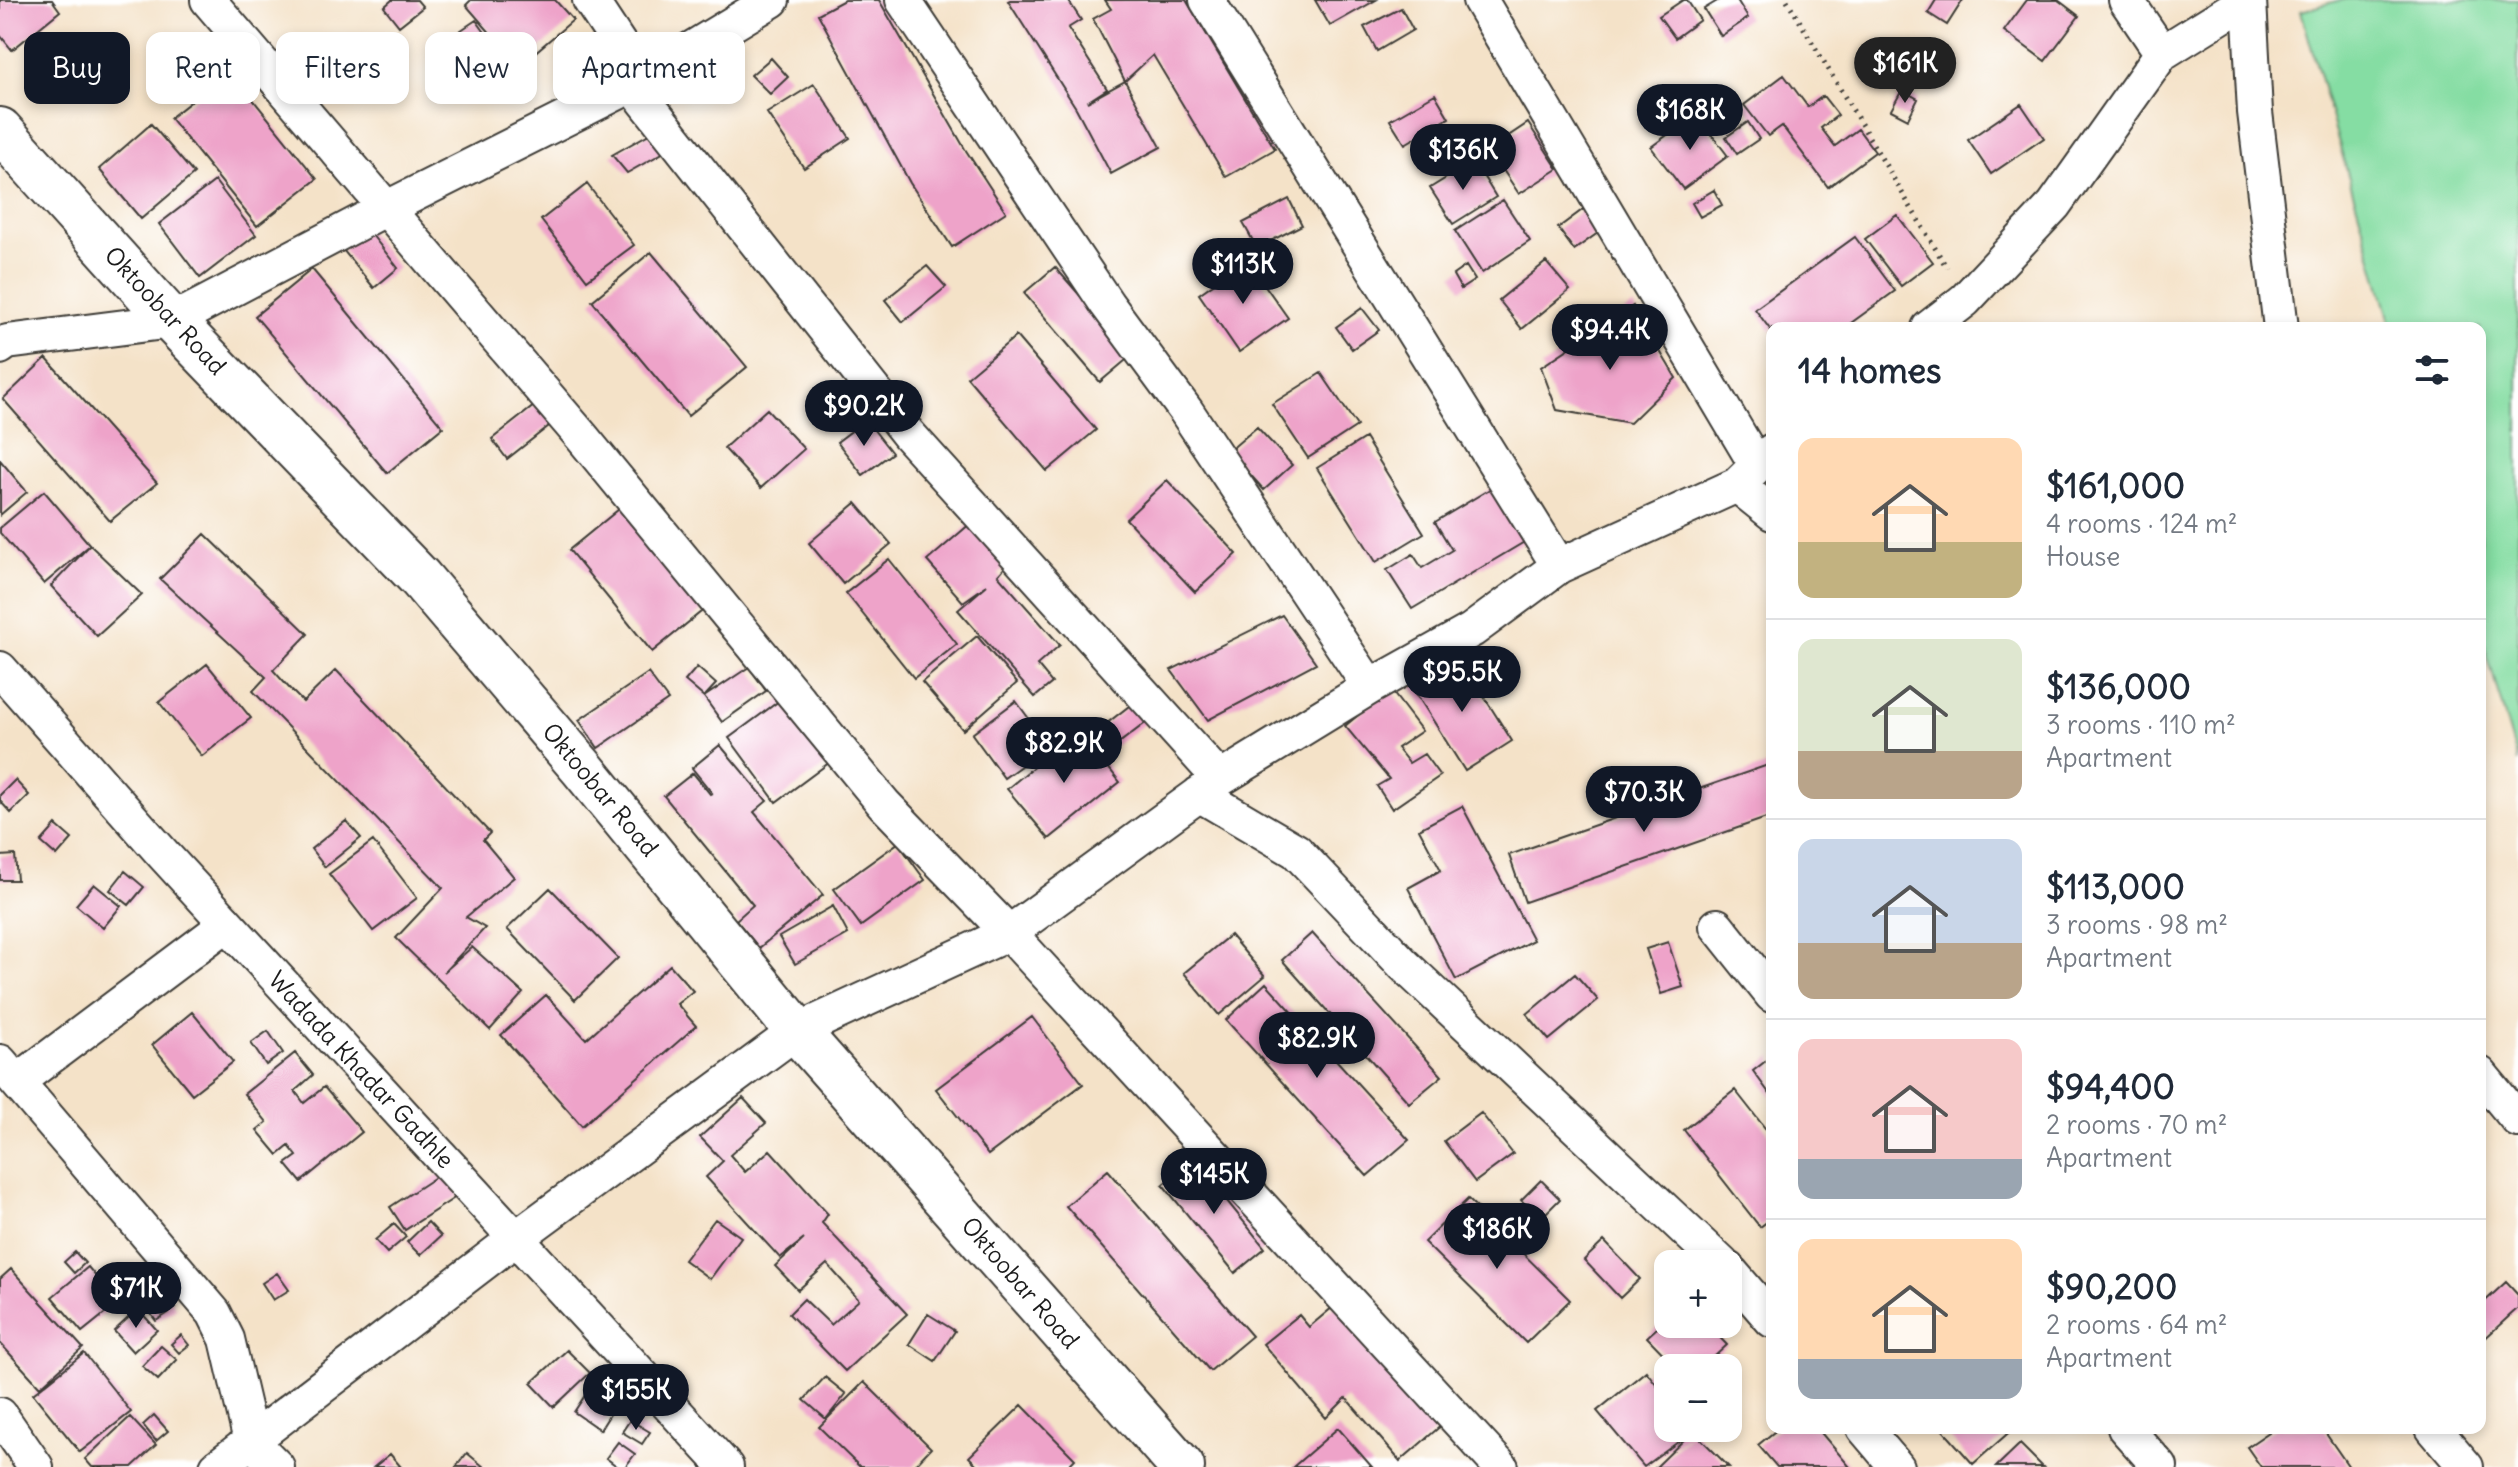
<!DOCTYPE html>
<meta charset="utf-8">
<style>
body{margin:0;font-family:Delius,sans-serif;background:#f2f2f3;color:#1f2937;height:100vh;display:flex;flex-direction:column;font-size:30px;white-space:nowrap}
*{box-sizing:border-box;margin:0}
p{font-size:26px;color:#747a83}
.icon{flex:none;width:44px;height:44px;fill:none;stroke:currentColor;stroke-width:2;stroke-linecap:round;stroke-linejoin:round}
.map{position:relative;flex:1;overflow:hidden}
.panel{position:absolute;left:1766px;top:322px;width:720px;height:1112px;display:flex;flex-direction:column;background:#fff;border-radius:16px;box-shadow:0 4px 12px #0003}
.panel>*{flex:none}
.banner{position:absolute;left:24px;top:32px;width:760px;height:72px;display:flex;gap:16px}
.controls{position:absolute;left:1654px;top:1250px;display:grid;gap:16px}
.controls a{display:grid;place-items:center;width:88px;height:88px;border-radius:16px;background:#fff;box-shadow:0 4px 12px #0003;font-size:40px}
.price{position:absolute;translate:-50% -68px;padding:0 18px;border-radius:28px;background:#111827;color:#fff;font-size:26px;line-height:52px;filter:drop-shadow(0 2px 4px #0008)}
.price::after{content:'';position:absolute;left:50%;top:48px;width:24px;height:18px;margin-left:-12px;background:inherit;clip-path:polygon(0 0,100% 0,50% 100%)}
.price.selected{background:#222;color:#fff}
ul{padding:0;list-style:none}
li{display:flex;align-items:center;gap:24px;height:200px;padding:0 32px}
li+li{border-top:2px solid #e0e1e3}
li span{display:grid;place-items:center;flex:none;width:224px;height:160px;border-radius:16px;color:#555}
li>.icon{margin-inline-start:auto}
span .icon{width:96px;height:96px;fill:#fffc;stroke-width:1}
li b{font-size:34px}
h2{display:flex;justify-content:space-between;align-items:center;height:96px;padding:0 32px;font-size:34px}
.pill{padding:0 28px;border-radius:16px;background:#fff;box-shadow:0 4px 12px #0003;font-size:28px;line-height:72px}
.pill.selected{background:#111827;color:#fff}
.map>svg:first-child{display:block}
.green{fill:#85dda3;stroke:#507c60;stroke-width:2}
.building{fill:#eea3c9}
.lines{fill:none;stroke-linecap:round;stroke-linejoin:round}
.minor-casing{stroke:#3c3a36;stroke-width:38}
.tertiary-casing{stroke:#3c3a36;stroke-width:48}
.path{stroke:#3c3a36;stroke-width:5;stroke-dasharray:2 6;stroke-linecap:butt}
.minor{stroke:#fff;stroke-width:34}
.tertiary{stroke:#fff;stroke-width:44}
.labels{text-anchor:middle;stroke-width:6;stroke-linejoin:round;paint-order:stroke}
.street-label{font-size:24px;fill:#1c1c1c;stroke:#fff}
</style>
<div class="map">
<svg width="2518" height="1467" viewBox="0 0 2518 1467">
<rect width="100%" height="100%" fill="#fff"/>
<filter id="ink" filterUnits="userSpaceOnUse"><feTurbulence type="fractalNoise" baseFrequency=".0125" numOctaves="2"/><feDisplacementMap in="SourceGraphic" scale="16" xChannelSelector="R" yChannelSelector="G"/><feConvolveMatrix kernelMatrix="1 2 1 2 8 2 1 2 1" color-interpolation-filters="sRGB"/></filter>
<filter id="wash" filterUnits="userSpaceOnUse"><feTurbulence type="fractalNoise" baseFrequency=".006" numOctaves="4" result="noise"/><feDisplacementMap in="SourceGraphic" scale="32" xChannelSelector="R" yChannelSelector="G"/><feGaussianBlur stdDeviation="1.8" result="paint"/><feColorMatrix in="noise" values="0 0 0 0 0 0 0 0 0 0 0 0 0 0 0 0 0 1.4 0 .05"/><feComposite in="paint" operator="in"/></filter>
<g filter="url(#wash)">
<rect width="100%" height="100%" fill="#f4e2c8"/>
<path class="green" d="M2340,0H2518V762L2480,630V328H2392L2301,11Z"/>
<g id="blocks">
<path class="building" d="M0,0H52L60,11L12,50L0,35Z
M392,0H417L423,7L399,26L384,7Z
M471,0H555L573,20L519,66L466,5Z
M844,0H879L965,149L1006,212L952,247L910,183L818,14Z
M1010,0H1068L1081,20L1068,28L1107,89L1087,102L1125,81L1161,147L1111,174L1076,108L1008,1Z
M1105,0H1186L1275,149L1226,177L1153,55L1125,81L1093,19L1111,9Z
M1315,0H1376L1330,26Z
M1683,0H1687L1700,20L1675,38L1659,16Z
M1719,0H1737L1748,18L1721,36L1704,9Z
M1936,0H1963L1947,25L1928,13Z
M2027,0H2058L2079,16L2045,61L2004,31Z
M1401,8L1413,30L1377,51L1364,27Z
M476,20L507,63L460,96L430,51Z
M771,58L788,77L770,94L751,75Z
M230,71L317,179L257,226L170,118Z
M1784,75L1808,107L1823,96L1838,115L1821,128L1835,146L1858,129L1875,152L1828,187L1782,126L1768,136L1744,105Z
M814,84L850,138L804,168L767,113Z
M1705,89L1716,103L1702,114L1690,101Z
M1902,90L1918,99L1908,119L1891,110Z
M1435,94L1449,118L1405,144L1390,120Z
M2021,104L2044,138L1991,174L1968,140Z
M1696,114L1728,156L1683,189L1651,147Z
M1748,122L1759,139L1737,154L1726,137Z
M1528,123L1558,169L1519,194L1489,149Z
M151,124L194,174L141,219L99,169Z
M649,134L666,151L627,173L612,155Z
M1474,161L1496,197L1453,224L1430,188Z
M215,181L256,235L200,278L159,224Z
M587,184L634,245L587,280L541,220Z
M1714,190L1722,205L1700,217L1692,203Z
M1289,199L1302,225L1257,248L1243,223Z
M1503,200L1530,241L1482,273L1455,231Z
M1585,208L1602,230L1574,250L1558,228Z
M1897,215L1933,262L1901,286L1865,239Z
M368,230L398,268L374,288L343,250Z
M1855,237L1895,291L1844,328H1772V332L1755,309Z
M651,252L747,367L688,416L592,301Z
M1247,260L1288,318L1239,352L1199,294Z
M1546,262L1570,290L1522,329L1499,300Z
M927,266L946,287L903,322L885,300Z
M1466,266L1475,280L1461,289L1453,275Z
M1055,267L1132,355L1100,382L1024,293Z
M312,269L443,427L387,473L255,316Z
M1633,306L1676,378L1630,423L1557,410L1541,367Z
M1362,308L1379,330L1352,349L1336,327Z
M1016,336L1096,430L1047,471L967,377Z
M46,358L157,483L110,521L3,399Z
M1321,373L1357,426L1308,458L1272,404Z
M539,402L554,422L507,459L492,439Z
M767,409L804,449L761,488L724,448Z
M866,420L892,453L863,475L837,442Z
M1257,427L1292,465L1264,490L1229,451Z
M1365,438L1424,533L1376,562L1317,468Z
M0,460L27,492L0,515Z
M1167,480L1237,554L1195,592L1126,519Z
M1503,481L1536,535L1412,609L1387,570L1413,554L1422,568L1452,550L1435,522Z
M44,491L90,545L44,584L0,533V528Z
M856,503L891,544L843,584L809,543Z
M624,505L707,607L652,652L569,550Z
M971,523L1007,565L998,575L1060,645L1037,665L1052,683L1035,697L958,610L987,585L963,602L927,561Z
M205,534L308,634L273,670L290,689L303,702L336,670L490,833L483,840L514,877L466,917L485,928L444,972L472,947L523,993L490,1030L396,938L443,888L253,691L266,677L160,579Z
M90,545L142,595L97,636L51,586Z
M889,559L957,644L914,678L846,593Z
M1282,615L1316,663L1208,720L1171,670Z
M977,636L1017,683L963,730L922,682Z
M1459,657L1512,741L1465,771L1412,687Z
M207,664L251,718L202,756L159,702Z
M697,667L716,684L704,697L685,681Z
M749,667L766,691L722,722L704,697Z
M648,673L668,700L598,748L579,720Z
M1390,689L1422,731L1397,748L1409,763L1424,754L1440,776L1392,809L1377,786L1389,779L1345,726Z
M783,698L830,762L776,802L729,738Z
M1016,701L1049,746L1004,778L972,734Z
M1133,703L1148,721L1115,746L1101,728Z
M1078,730L1120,782L1049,839L1007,789Z
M720,745L767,801L754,812L823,895L759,948L736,920L753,905L664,796L693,773L710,794L712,793L692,768Z
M1768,765L1772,775V816L1525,902L1509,855Z
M15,780L29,795L11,813L0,801V795Z
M1462,806L1533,940L1456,980L1408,888L1441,870L1419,829Z
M346,821L361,838L325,867L311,849Z
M56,825L72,839L57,856L41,842Z
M373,841L417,898L373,931L329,874Z
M898,843L925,880L861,926L834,889Z
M15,855L17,880H0V856Z
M125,871L144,887L129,905L110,890Z
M94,884L121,906L103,928L76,905Z
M550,888L618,958L575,1000L507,929Z
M833,906L848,934L795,964L779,937Z
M1312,933L1442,1076L1409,1103L1282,960Z
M1230,935L1265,976L1219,1015L1184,973Z
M1668,942L1683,987L1661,994L1646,949Z
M670,965L693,991L677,1004L696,1026L582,1126L501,1035L546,995L586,1039Z
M1575,974L1598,1000L1549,1040L1527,1014Z
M1266,983L1409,1140L1367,1176L1226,1020Z
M192,1012L233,1062L192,1094L152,1045Z
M1032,1017L1083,1084L988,1155L936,1089Z
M268,1031L283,1053L266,1065L251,1043Z
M295,1053L313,1075L295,1091L304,1103L324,1087L362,1132L301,1182L286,1164L297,1156L289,1146L278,1155L257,1130L267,1122L244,1094Z
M1772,1056V1097L1753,1071Z
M1735,1090L1772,1137V1218L1760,1227L1684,1130Z
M743,1098L766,1123L730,1155L745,1172L770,1150L828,1214L822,1223L907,1314L845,1371L789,1314L804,1299L831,1325L859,1300L827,1264L798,1290L775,1266L804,1239L780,1258L706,1177L723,1161L700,1137Z
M1481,1113L1513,1154L1475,1182L1444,1141Z
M1194,1160L1265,1248L1235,1273L1163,1185Z
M1108,1170L1252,1336L1210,1371L1066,1206Z
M443,1172L459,1195L405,1230L390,1207Z
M1541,1180L1560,1199L1540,1219L1521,1200Z
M1468,1199L1570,1300L1526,1343L1424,1242Z
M715,1219L741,1237L710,1279L684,1260Z
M428,1222L441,1236L420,1255L407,1242Z
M394,1224L406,1237L387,1253L375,1240Z
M1604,1241L1640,1279L1620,1298L1584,1260Z
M75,1252L85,1263L74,1273L64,1262Z
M88,1267L118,1303L82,1332L52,1297Z
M11,1269L83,1348L40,1387L0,1343V1279Z
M277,1273L289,1290L273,1300L262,1283Z
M2506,1282L2518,1295V1308L2480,1343V1306Z
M164,1289L176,1308L156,1321L143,1303Z
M1339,1302L1443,1424L1400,1461L1346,1398L1326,1418L1263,1344L1299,1315L1309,1327Z
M138,1309L157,1330L133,1352L114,1331Z
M928,1314L955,1331L935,1361L909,1344Z
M1668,1318V1324H1707L1727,1345L1702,1368H1677L1647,1337Z
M181,1335L189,1345L179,1353L171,1344Z
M161,1346L177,1360L158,1380L142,1366Z
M567,1350L590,1373L554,1407L531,1383Z
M84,1353L131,1412L80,1452L33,1394Z
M1646,1371L1668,1399V1428H1690L1693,1431L1644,1467L1597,1411Z
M825,1377L846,1394L826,1419L804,1400Z
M864,1382L931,1448L913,1467H860L819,1427Z
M586,1394L612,1411L600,1430L574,1412Z
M1022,1405L1075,1459L1067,1467H979L969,1457Z
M154,1415L168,1431L156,1441L143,1425Z
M130,1417L156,1445L132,1467H92L85,1459Z
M630,1420L650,1432L642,1444L622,1432Z
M1338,1428L1372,1467H1293Z
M1779,1428H1817L1850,1467H1777L1758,1445Z
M1941,1428H2014L1973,1464Z
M2275,1428H2322L2349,1467H2261L2247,1447Z
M1693,1431L1729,1467H1656Z
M618,1442L635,1454L625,1467H618L606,1458Z
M2020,1444L2043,1467H1996Z
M467,1453L484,1467H456Z
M390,1454L401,1467H374Z"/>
</g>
</g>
<g filter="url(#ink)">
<use href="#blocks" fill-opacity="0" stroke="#3c3a36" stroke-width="2"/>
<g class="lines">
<defs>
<path id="minor" d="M208,0L582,437L884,804L1009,933L1501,1467
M590,0L621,47L632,85L908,434L1220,779
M903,0L1107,304L1186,411L1370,687
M1207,0L1559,566
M1480,0L1756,464
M2126,0L2162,53
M2249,0L2255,112L2281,328
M1929,328L1965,300L2054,205L2162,53L2247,0
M0,347L7,342L172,321L385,209L632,85L772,0
M1737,485L1772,513
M0,669L163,854L726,1467
M1199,794L1296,851L1404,965L1722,1264
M1717,926L1772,995
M0,1062L214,1313L227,1339L251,1441L277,1467
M2480,1074L2518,1120
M18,1081L227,924
M1728,1269L1772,1320
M0,1415L36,1467
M1864,1428L1897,1467
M2125,1428L2160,1467
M2433,1428L2466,1467
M217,1467L516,1238L797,1031L1009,933L1220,779L1370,687L1472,630L1559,566L1737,485L1772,451"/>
<path id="tertiary" d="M0,130L172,321L420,578L582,768L797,1031L1182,1467"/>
</defs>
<use href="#minor" class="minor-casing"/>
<use href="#tertiary" class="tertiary-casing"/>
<path class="path" d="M1787,0L1947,268"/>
<use href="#minor" class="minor"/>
<use href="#tertiary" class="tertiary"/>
</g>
</g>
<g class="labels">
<g class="street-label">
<text transform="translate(165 311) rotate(47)" y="8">Oktoobar Road</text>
<text transform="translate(600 790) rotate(50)" y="8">Oktoobar Road</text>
<text transform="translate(361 1070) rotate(47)" y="8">Wadada Khadar Gadhle</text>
<text transform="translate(1020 1283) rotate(49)" y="8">Oktoobar Road</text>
</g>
</g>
</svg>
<div class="controls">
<a>+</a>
<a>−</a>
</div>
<b class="price selected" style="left:1905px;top:105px">$161K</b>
<b class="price" style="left:1690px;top:152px">$168K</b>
<b class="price" style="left:1463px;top:192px">$136K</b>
<b class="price" style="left:1243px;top:306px">$113K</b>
<b class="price" style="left:1610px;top:372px">$94.4K</b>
<b class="price" style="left:864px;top:448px">$90.2K</b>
<b class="price" style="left:1462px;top:714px">$95.5K</b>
<b class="price" style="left:1064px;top:785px">$82.9K</b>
<b class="price" style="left:1644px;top:834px">$70.3K</b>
<b class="price" style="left:1317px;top:1080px">$82.9K</b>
<b class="price" style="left:1214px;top:1216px">$145K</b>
<b class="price" style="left:1497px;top:1271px">$186K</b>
<b class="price" style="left:136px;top:1330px">$71K</b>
<b class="price" style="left:636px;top:1432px">$155K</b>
<div class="banner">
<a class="pill selected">Buy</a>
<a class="pill">Rent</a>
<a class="pill">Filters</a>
<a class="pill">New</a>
<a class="pill">Apartment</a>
</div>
<section class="panel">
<h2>14 homes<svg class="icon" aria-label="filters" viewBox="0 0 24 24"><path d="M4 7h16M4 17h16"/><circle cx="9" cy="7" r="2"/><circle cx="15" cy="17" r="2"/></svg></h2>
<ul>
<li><span style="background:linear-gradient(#ffd9b3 65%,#c2b280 0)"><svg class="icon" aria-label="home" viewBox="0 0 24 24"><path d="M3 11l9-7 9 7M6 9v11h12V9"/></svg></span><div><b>$161,000</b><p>4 rooms · 124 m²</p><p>House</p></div></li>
<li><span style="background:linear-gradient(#dfe7d0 70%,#b9a48a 0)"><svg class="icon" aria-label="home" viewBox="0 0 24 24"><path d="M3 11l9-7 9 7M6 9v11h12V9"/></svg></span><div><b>$136,000</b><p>3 rooms · 110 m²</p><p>Apartment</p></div></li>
<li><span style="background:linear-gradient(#c9d6e8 65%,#b9a48a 0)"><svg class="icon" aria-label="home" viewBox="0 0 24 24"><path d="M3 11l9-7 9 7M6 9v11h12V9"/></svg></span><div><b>$113,000</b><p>3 rooms · 98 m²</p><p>Apartment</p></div></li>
<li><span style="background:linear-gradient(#f6c9c9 75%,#9aa5b1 0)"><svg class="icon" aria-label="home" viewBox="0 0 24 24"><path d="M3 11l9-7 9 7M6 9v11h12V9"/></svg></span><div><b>$94,400</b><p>2 rooms · 70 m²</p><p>Apartment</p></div></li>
<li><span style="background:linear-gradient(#ffd9b3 75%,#9aa5b1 0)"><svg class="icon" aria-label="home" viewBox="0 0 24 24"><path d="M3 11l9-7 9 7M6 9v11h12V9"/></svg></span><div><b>$90,200</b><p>2 rooms · 64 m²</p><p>Apartment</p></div></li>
</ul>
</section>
</div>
